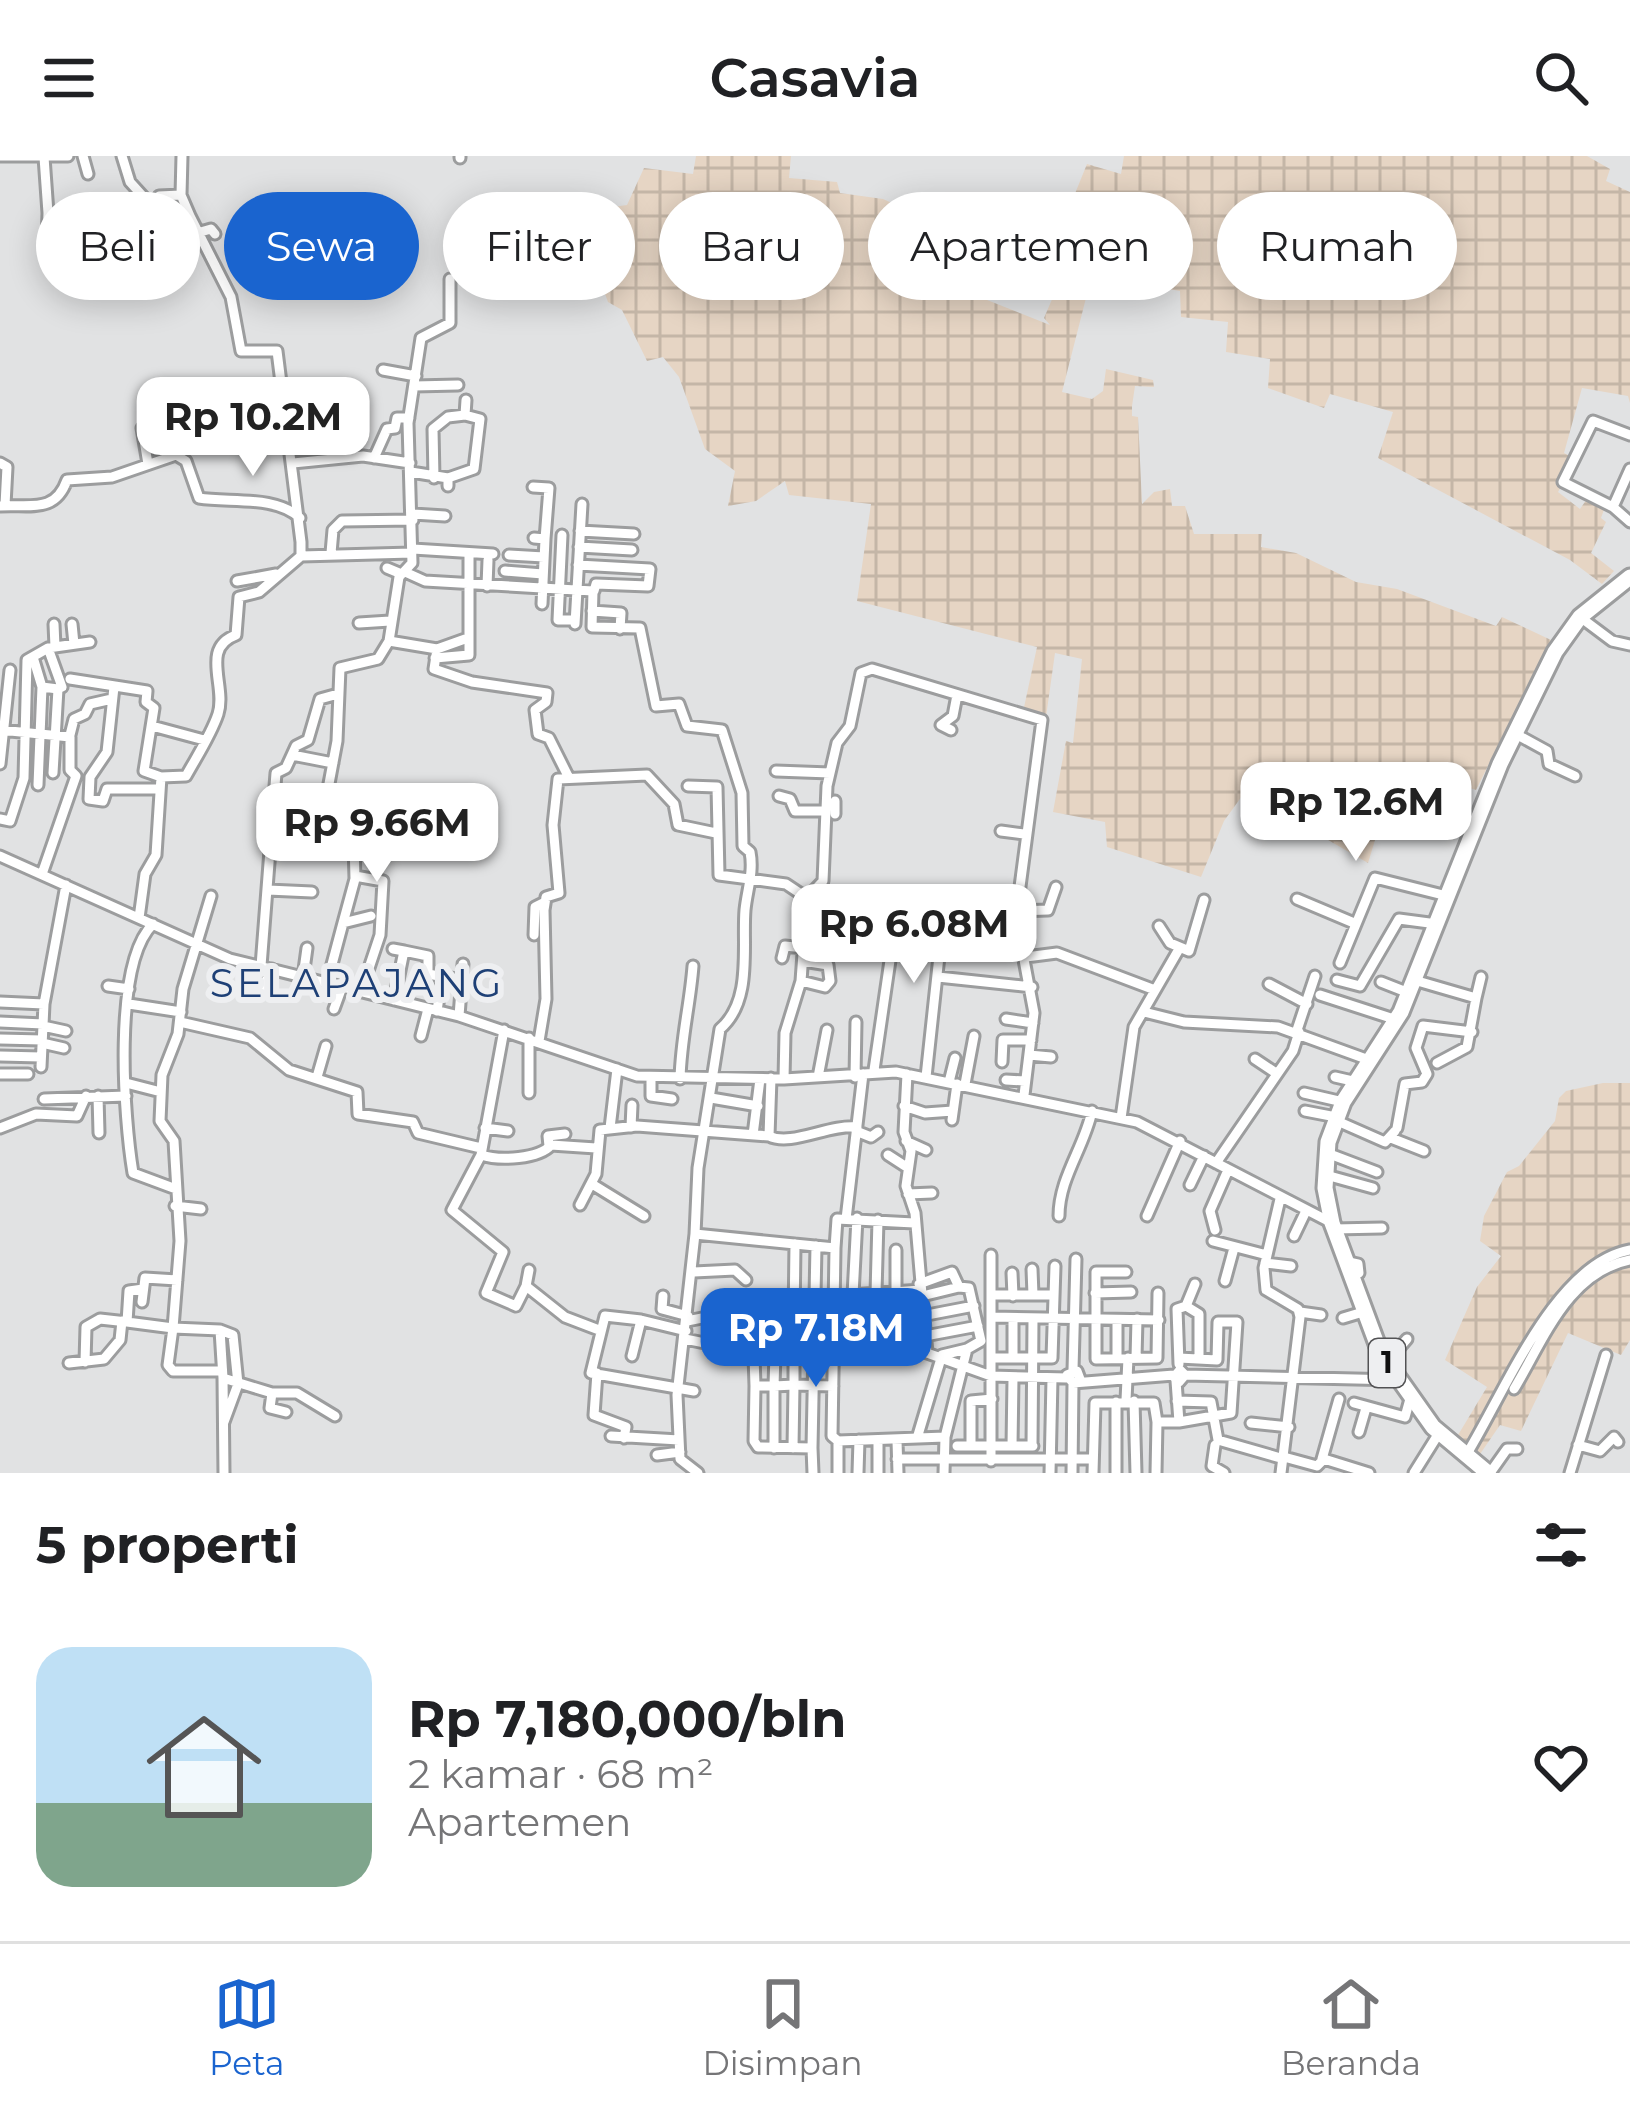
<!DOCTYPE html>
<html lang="id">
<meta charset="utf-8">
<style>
body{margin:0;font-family:Montserrat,sans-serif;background:#f2f2f2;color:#202124;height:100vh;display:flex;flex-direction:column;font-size:45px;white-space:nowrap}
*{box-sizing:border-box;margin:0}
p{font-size:39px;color:#757577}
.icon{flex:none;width:66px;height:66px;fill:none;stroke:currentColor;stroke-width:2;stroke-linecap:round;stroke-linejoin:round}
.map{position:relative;height:1317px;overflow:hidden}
.side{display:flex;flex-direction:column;background:#fff;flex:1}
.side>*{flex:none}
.guide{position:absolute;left:36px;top:36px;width:1560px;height:108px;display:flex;gap:24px}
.price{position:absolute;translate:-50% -102px;padding:0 27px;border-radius:24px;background:#fff;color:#222;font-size:39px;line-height:78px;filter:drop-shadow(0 3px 6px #0008)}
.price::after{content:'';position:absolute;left:50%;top:72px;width:36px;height:27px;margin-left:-18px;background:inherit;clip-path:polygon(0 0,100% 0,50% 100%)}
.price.active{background:#1a64cf;color:#fff}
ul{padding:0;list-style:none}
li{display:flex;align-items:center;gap:36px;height:300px;padding:0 36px}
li+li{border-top:3px solid #e0e0e0}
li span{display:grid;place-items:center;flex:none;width:336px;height:240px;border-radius:36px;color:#555}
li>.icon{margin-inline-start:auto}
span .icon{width:144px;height:144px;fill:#fffc;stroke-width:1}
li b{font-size:51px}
h2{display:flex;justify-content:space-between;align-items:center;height:144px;padding:0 36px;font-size:51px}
.pill{padding:0 42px;border-radius:54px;background:#fff;box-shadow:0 6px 30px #0003;font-size:42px;line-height:108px}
.pill.active{background:#1a64cf;color:#fff}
header{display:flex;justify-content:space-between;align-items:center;height:156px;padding:0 36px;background:#fff;font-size:54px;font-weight:600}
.menu{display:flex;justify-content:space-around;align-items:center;height:168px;border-top:3px solid #e0e0e0;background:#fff;font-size:33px;color:#757577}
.menu a{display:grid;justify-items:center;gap:6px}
.menu .active{color:#1a64cf}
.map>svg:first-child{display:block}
.industrial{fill:url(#industrial-grid)}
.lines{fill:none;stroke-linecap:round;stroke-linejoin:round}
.minor-casing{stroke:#9c9d9e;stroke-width:15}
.highway-casing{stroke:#9c9d9e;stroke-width:21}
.minor{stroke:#fff;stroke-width:9}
.highway{stroke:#fff;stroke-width:15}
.labels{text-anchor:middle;stroke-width:12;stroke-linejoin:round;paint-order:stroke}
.shield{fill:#eeeff1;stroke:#525254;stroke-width:3}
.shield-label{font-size:30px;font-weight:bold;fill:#0f0f10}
.quarter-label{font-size:39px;letter-spacing:3px;fill:#1e4076;stroke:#eeeff1}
</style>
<header><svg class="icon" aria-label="menu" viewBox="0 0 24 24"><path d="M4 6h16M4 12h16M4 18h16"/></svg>Casavia<svg class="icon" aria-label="search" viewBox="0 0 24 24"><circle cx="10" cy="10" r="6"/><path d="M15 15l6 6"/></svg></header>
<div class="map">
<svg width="1630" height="1317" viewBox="0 0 1630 1317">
<defs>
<pattern id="industrial-grid" width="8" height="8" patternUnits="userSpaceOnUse" patternTransform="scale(3)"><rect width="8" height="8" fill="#e6d5c4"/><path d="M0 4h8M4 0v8" fill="none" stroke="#c4b6a7"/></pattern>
</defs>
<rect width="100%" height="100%" fill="#e1e2e3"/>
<path class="industrial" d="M696,0H791L789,22L837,26L840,37L883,43L961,78L969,58L1002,66L995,89L1007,93L1001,113L989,109L982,142L1050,169L1044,162L1056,134L1086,142L1062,236L1092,243L1103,235L1106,213L1153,224L1154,231L1135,230L1132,250V260L1138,261L1142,348L1154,336L1170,333L1172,350H1185L1194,378H1262L1261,391L1296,397L1356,426L1397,433L1496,470L1502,461L1551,484L1476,634L1457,628L1450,648L1468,653L1463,667L1387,645L1368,707L1245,636L1224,665L1201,721L1107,691L1105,666L1053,656L1066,585L1073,587L1082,503L1055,497L1045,568L1023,556L1037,491L857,445L871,348L789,339L785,325L756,345L728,350L735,315L705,293L679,221L663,201L647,205L622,154L608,146L600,124L602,70L613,51L627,49L644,12L693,18Z
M1124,0H1587L1610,13L1606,25L1630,36V247L1628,240L1582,232L1564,297L1577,304L1558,336L1580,353L1589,340L1606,348L1601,362L1606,366L1591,397L1614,415L1602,428L1570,404L1378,302L1393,256L1330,238L1324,252L1268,232L1270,203L1226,196L1228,166L1181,161L1180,135L1137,128L1136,119L1109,102L1104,78L1095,73L1104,48L1074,40L1087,8L1121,18Z
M1603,927H1630V1184L1621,1199L1568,1177L1521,1275L1500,1269L1478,1301L1455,1284L1487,1231L1445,1204L1477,1131L1501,1100L1480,1085L1484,1060L1507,1016L1519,1010L1555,965L1559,942L1566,935Z"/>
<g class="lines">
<defs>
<path id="minor" d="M0,0H68
M83,0L88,18
M122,0L130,26L159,58L190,60L231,141L241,195H277L301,386V400L259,436L239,441L236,479C200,492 227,530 218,558C211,579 197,600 186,620L161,621L156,699L145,718L139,762
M460,0V2
M44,1L48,57L103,62L104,83L113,99L139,103L151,97L156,55
M181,39L182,0
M159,40L181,39L190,60
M197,77L211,73L215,78
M47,85L48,57
M383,214L416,220
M414,230L458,229
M142,272L148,308
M374,302L387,273L395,272L397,262H409
M0,307L7,311L5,349
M293,307L363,300L410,307
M1630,313L1613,351L1630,366
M411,316L448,322V330
M434,322L433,273L448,261L465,259
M448,322L474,313L480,263L465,259L466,244
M533,331L549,332L545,383
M0,350C30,348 55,358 67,324L112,321L176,299L186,305L199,342C229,347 276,339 300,362
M1613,351L1563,326L1593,265L1630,279
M413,358L445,360
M580,375L634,378
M562,379L558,464H575
M534,382L545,383L542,448
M579,391L632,394
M413,393L493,398
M331,397L333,374L342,365L413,364
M509,399L544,401
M301,400L412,397
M578,409L650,413L648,430L596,428L594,435
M387,412L399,417
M505,415L543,418
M405,416L425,425L593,435L592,471L640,472L656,550L679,548L687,570L722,574L742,637L743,690L750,696C754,716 747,734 745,754C742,790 753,845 720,873L698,1012L695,1078L835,1092L832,1280L838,1285V1317
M237,425L276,418
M487,430L488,404
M592,455L621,457L620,473
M1580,461L1612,485L1630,489
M359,467L390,465
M54,468L55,491
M72,468L74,488
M575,468L582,348
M389,485L437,493L434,513L472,526L547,537L546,546L535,554L538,578L549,582L569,622
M48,492L62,531L58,533
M437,493L465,483
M33,501L42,531
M435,502L469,499V397
M70,523L147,535L146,546L154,552L144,615L161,621
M114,531L107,596L90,621L89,643L103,645L107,633H158
M152,570L204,584
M0,574L70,581V614L76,620L42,718
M951,574L941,569L953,560L957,539
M1514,577L1547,595L1549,608L1575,620
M70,579L74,563L85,558L90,548L112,543
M292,599L333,607
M0,608L10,514
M776,615L830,617
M38,629L42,531L58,533L53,617
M688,630L717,631L719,719L786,728L807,742
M328,636L384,646
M779,640L790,643L795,655H825
M325,649L337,585L340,512L378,503L389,485L399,421L412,407L408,267L421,182L450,167V123
M835,658V645
M0,663L10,665L24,622L27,504L48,492L90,486
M1001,675L1024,678
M0,700L230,803L459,860L637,920L784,923L896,916L1137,966L1332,1067
M355,720L383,725L380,779L361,836
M268,734L312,736
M211,740L183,833L178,878L162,919L160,965L174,985L180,1085L173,1172L220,1174L223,1222L272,1237H297L335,1260
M1297,743L1354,767
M1017,755L1048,754L1056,731
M343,767L355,723L354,686
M153,768C112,808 124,963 133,1017L176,1033
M1159,770L1170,787L1189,795L1204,744
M843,777L869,793L878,783L950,791L947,778
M534,779L535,751L545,746
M393,793L404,795L394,844
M404,795L428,800V818L461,824
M1026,801L1057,797L1155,834
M782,802L785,790L804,792
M1340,807L1375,722L1447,740
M261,810L276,617L286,612L296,590L308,584L320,543L338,538
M303,821L307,792
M938,821L1032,831
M1337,824L1360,830L1399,763L1437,768
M1414,824L1476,842L1467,891L1437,907
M801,825L825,831L830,825L828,809L803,805
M1381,826L1409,837
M327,827L343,767L371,760
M1269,828L1307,848
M108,830L129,833
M261,836L272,813
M1320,839L1397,864
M1476,842L1481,821
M0,846L44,848L66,729
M129,848L181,856
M334,853L342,831
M437,855L442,820
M1144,856L1184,866L1278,871L1369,904
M459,860L463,808
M1006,863L1033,867
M0,866L43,868
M180,866L250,882L289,914L357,936L358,958L413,966L418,977L481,992
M43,870L66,875
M504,874L481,999L452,1054L503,1096L486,1137L516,1150L526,1130
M1296,877L1315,820
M421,880L428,853
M529,882V937
M0,883L42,884
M539,885L546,843L544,754L546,741L559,737L553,669L558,623L647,619L674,648L678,669L716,677
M42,887L64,892
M1029,899L1051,901
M0,900L41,901
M1255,903L1276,917
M1002,906L1003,884H1031
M41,911L44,848
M874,914L893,784
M0,918H28
M907,918L904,976L911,995L906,1030L915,1057L927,1197L991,1220L1067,1222
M317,921L326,890
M651,921V940L672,943
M818,921L827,874
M855,921L856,866
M926,921L940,791
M1335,921L1357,926
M680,923C681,882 690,849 693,810
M784,923L785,877L801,825L807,742L823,725L827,630L837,587L850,570L861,517L872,513L1042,564L1016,761L1034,857L1024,939
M1006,924L1025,925
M949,926L955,902
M126,927L161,936
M965,928L974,880
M1304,937L1343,946
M98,940L99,977
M711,942L758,950
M44,943L126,940
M904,950L925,957L953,955
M1305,955L1336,961
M1121,962L1134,871L1179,793
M952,964L957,928
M1335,964L1385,986L1395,975
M631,971L632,949
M0,972L36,958L77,960L86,940
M485,972L508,975
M610,972L617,913
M1397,972L1405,928L1422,926L1427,918L1416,892L1423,870L1472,876
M856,975L871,981L878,976
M753,979L760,923
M769,980C791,991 829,968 857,971
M1391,982L1424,995
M906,985L926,994
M549,990L548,980L565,978
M1327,997L1377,1016
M481,999C500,1005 539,1003 551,989L596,992
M888,999L905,1010
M1216,1007L1293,895L1299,876
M1326,1019L1373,1032
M592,1028L644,1060
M1190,1029L1204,1000
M908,1038L932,1037
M1280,1043L1264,1112L1266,1134L1298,1153L1300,1161L1281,1317
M580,1049L596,1018L600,974L637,970L769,980L771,922
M175,1050L201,1053
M1059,1060C1059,1022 1084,992 1092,955
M1147,1060L1180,985
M846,1063L863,918
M1334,1073L1382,1072
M1215,1074L1210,1055L1228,1014
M695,1078L677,1239L680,1303L698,1317
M1294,1080L1305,1057
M1213,1085L1267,1099
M795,1088L794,1165L776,1164L774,1230H755L754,1285L758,1291L812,1292L813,1317
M835,1092L837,1063L914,1067
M896,1094V1135
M1344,1105L1358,1108L1359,1117
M1265,1107L1291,1110
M1032,1113L1033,1139
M529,1114L526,1130L565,1161L599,1174
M694,1116L735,1114L746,1124
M1126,1116H1096V1203L1157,1202L1158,1137
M1012,1117L1013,1140
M1225,1125L1234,1092
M919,1128L952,1116L959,1131L969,1132L981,1185L967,1193L945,1281L944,1317
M876,1137L878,1064
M1095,1137L1131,1136
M853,1139L857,1062
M993,1139H1053
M663,1140L662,1153L688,1160
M922,1140L959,1131
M794,1143L921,1134
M142,1146L145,1122L177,1124
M1186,1150L1199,1158V1203
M1300,1156L1321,1159
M922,1160L974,1150
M992,1161L1159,1164
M833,1162L851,1163
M1013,1162V1202
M1343,1162L1363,1156
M641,1164L686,1175
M687,1165L717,1159V1165L753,1170L755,1230
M127,1166L173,1172L168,1209L173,1215H222
M871,1170L922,1144
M220,1174L233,1179L238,1228L224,1266
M925,1180L978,1170
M685,1183L754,1197
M632,1200L641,1164L605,1160L591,1217L694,1235
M992,1202H1052L1055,1110
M1117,1202V1164
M1136,1202L1137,1163
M85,1206L86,1171L100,1163L127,1166L129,1135L143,1133
M1387,1206L1407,1183
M69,1207L104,1203L120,1184L122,1165
M1179,1208L1177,1153L1186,1150L1195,1128
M1073,1214L1076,1103
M597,1217L594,1259L626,1271L624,1282
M1185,1219L1180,1214L1174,1221L1179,1226L1185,1219L1398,1224
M223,1222L224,1317
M1080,1223L1077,1215L1067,1219L1073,1227L1174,1219
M1514,1233C1544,1183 1568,1116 1630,1104
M272,1237L270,1252L286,1256
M1126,1244L1128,1202
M1134,1245L1136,1317
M1177,1245L1211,1246L1218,1284L1284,1303
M1354,1247L1405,1261L1410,1243
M1179,1266L1231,1257L1237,1166H1218L1217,1204L1179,1202
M1251,1267L1289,1271
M1359,1276L1366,1252
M918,1279L942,1199L967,1193
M611,1280L679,1284
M838,1285L945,1281
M897,1285L898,1317
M1215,1289L1212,1310L1224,1317
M1578,1289L1600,1295L1614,1281L1618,1286
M957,1290H1033
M971,1290V1245L992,1243
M1012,1290L1013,1222
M1032,1290L1033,1163
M774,1292V1230L794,1229V1165
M793,1292L794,1229L833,1230
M812,1292L816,1090
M657,1299L680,1296
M1284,1301L1317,1310L1324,1303L1369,1317
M1465,1301C1504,1239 1554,1108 1630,1094
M897,1303H1093
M1322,1303L1339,1243
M991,1305V1099
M858,1317L859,1284
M878,1317V1285
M1050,1317L1052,1222
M1072,1317L1073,1227
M1093,1317L1095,1247H1154L1157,1266
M1116,1317V1246
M1156,1317L1157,1266H1179L1176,1225
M1414,1317L1439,1277
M1490,1317L1507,1293H1517
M1570,1317L1606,1199"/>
<path id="highway" d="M1488,1317L1433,1271L1380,1196L1332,1067L1325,1032L1328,986L1343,946L1401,856L1500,608L1555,496L1580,461L1630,421"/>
</defs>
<use href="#minor" class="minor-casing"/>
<use href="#highway" class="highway-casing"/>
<use href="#minor" class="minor"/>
<use href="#highway" class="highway"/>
</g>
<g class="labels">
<rect class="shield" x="1369" y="1183" width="36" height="48" rx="9"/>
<g class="shield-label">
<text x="1387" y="1217">1</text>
</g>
<g class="quarter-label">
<text x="357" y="841">SELAPAJANG</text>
</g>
</g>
</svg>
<b class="price" style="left:253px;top:323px">Rp 10.2M</b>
<b class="price" style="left:1356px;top:708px">Rp 12.6M</b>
<b class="price" style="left:377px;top:729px">Rp 9.66M</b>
<b class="price" style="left:914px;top:830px">Rp 6.08M</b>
<b class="price active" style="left:816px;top:1234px">Rp 7.18M</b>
<div class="guide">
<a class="pill">Beli</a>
<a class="pill active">Sewa</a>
<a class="pill">Filter</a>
<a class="pill">Baru</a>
<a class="pill">Apartemen</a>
<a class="pill">Rumah</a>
</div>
</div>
<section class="side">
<h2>5 properti<svg class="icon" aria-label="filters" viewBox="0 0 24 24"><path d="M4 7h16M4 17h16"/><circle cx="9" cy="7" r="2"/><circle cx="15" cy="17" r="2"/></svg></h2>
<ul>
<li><span style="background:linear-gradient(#bfe0f5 65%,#7fa58c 0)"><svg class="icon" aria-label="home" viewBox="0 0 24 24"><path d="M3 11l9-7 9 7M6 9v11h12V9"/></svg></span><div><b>Rp 7,180,000/bln</b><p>2 kamar · 68 m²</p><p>Apartemen</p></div><svg class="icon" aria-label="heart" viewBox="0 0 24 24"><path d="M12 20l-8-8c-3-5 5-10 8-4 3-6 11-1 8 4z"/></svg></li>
</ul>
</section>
<nav class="menu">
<a class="active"><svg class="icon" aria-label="map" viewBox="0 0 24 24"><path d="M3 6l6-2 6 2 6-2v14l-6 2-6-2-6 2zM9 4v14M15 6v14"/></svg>Peta</a>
<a><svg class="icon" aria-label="saved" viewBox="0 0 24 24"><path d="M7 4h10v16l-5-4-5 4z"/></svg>Disimpan</a>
<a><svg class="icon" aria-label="home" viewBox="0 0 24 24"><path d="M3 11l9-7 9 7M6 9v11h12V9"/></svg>Beranda</a>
</nav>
